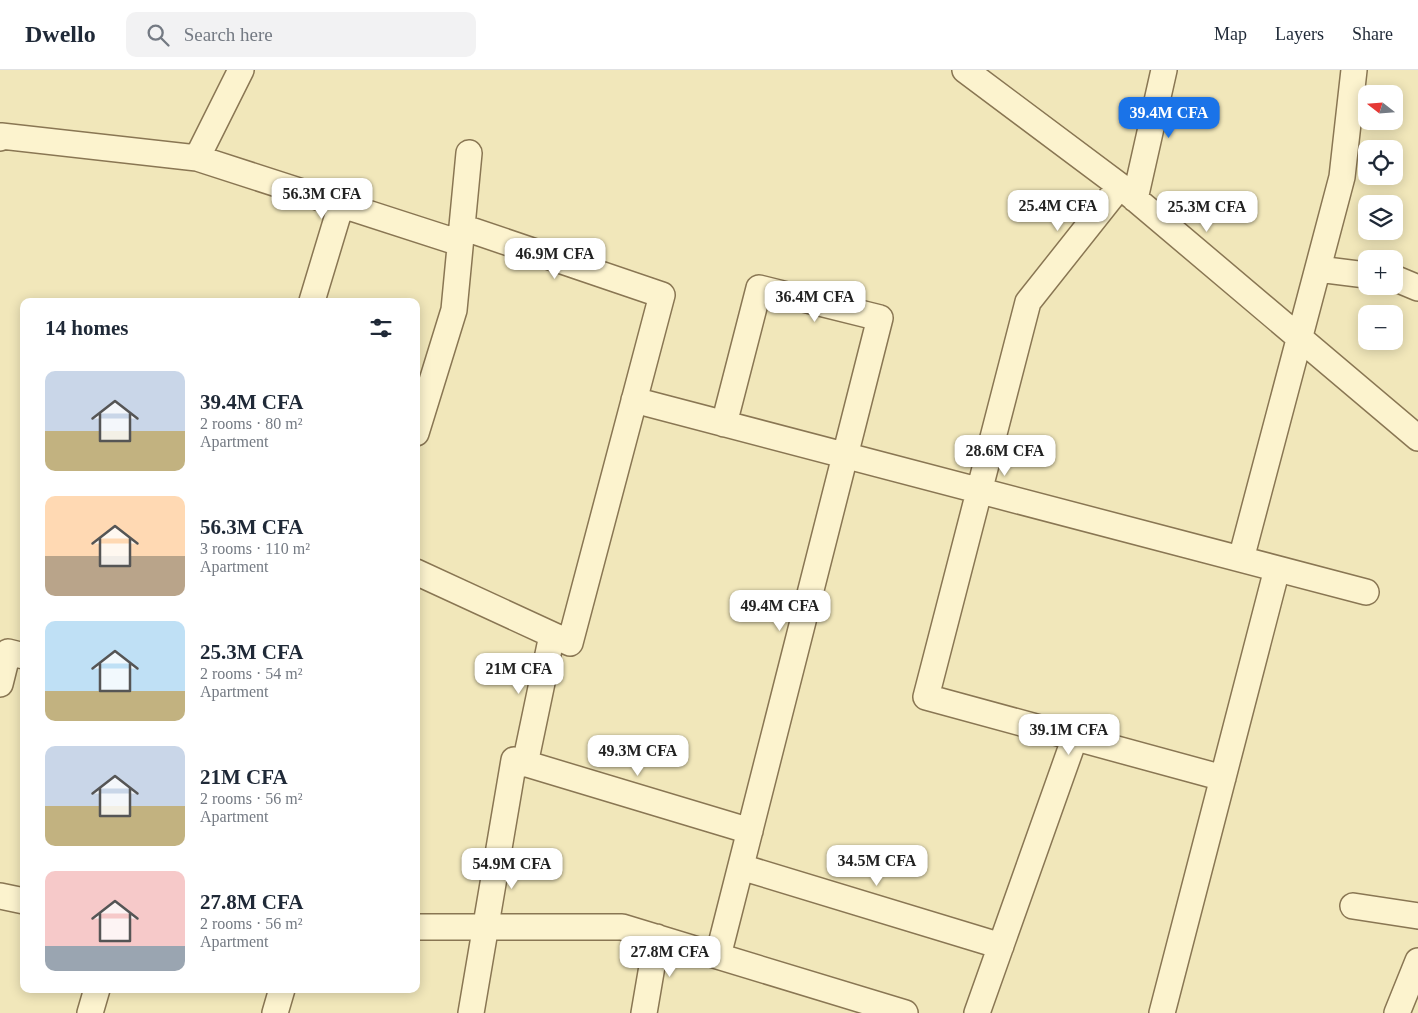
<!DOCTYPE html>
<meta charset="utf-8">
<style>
body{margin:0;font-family:"Times New Roman",serif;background:#f2f2f3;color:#1f2937;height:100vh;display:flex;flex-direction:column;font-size:19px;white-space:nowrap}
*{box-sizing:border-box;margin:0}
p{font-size:16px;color:#747a83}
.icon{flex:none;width:28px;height:28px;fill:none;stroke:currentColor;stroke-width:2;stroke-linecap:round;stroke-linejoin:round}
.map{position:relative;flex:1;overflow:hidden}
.sheet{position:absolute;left:20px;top:228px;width:400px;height:695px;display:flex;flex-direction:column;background:#fff;border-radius:10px;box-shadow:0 2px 12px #0003}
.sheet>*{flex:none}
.needle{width:32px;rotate:287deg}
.buttons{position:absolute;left:1358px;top:15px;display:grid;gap:10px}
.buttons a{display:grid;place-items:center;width:45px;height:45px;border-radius:10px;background:#fff;box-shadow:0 2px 12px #0003;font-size:25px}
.price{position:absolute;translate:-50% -42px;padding:0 11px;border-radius:10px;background:#fff;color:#222;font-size:16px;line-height:32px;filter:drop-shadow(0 1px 2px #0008)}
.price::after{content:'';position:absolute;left:50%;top:30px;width:15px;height:11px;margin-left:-8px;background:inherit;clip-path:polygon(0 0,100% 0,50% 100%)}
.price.selected{background:#1a73e8;color:#fff}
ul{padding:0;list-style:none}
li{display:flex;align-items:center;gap:15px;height:125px;padding:0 25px}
li span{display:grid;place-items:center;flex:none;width:140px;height:100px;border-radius:10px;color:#555}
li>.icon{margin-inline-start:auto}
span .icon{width:60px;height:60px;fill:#fffc;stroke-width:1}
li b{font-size:21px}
h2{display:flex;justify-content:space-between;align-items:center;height:60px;padding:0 25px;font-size:21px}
header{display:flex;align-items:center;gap:30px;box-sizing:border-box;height:70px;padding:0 25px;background:#fff;border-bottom:1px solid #e0e1e3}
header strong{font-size:24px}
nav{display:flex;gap:28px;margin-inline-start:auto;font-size:18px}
.search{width:350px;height:45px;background:#f2f2f3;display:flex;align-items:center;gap:12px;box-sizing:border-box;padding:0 18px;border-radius:10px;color:#747a83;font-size:19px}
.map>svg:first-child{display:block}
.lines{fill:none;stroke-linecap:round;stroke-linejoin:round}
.minor-casing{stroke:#897653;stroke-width:28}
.minor{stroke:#fcf3ce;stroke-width:25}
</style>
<header>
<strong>Dwello</strong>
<div class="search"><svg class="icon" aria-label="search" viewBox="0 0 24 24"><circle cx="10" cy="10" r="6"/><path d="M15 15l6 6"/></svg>Search here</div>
<nav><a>Map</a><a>Layers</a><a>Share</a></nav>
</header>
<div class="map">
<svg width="1418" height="943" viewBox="0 0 1418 943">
<rect width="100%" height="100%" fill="#f1e7ba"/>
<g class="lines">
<defs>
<path id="minor" d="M965,0L1120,116L1418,368
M0,68L1,66L197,88L460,173
M197,88L241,0
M1120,116L1028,232L926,627L1223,708
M1135,129L1164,0
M1318,199L1366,205
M1394,208L1418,218
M312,231L341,135
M634,330L1366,522
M416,363L454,240L469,83
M1241,489L1342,107L1354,0
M416,502L570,573L662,225L462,157
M0,614L8,582L24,586
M525,694L552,565
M741,797L1001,876
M0,826L24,831
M1353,836L1418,846
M416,857H622L905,943
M718,886L880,248L759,218L724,354
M90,943L97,919
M275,943L282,919
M471,943L514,690L750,761
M644,943L657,867
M977,943L1075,667
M1162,943L1277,499
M1397,943L1418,891"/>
</defs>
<use href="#minor" class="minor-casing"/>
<use href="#minor" class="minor"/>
</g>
</svg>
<div class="buttons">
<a><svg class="needle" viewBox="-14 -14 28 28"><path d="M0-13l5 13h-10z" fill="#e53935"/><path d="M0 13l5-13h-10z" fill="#747a83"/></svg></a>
<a><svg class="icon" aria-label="locate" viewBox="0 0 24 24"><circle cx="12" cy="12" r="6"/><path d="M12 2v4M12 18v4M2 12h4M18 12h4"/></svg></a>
<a><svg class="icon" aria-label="layers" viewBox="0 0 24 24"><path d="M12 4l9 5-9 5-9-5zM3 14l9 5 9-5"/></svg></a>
<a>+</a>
<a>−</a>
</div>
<b class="price selected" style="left:1169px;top:69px">39.4M CFA</b>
<b class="price" style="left:322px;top:150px">56.3M CFA</b>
<b class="price" style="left:1058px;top:162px">25.4M CFA</b>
<b class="price" style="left:1207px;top:163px">25.3M CFA</b>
<b class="price" style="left:555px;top:210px">46.9M CFA</b>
<b class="price" style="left:815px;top:253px">36.4M CFA</b>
<b class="price" style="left:1005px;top:407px">28.6M CFA</b>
<b class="price" style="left:780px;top:562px">49.4M CFA</b>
<b class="price" style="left:519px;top:625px">21M CFA</b>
<b class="price" style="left:1069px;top:686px">39.1M CFA</b>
<b class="price" style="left:638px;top:707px">49.3M CFA</b>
<b class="price" style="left:877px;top:817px">34.5M CFA</b>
<b class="price" style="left:512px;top:820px">54.9M CFA</b>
<b class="price" style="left:670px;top:908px">27.8M CFA</b>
<section class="sheet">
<h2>14 homes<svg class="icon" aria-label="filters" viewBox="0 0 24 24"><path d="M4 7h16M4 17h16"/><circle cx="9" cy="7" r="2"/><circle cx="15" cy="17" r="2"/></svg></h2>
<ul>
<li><span style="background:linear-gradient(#c9d6e8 60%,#c2b280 0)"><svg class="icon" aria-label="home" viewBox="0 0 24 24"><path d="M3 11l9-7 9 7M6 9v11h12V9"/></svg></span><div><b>39.4M CFA</b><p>2 rooms · 80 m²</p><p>Apartment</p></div></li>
<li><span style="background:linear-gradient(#ffd9b3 60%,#b9a48a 0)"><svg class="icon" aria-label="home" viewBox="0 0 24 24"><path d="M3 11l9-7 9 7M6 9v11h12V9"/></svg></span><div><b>56.3M CFA</b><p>3 rooms · 110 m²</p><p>Apartment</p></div></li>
<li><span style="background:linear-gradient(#bfe0f5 70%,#c2b280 0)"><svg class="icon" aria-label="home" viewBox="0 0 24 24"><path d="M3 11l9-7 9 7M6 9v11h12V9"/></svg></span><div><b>25.3M CFA</b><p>2 rooms · 54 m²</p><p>Apartment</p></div></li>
<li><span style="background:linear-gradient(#c9d6e8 60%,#c2b280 0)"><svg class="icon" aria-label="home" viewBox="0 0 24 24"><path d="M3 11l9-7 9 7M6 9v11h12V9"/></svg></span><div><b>21M CFA</b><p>2 rooms · 56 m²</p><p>Apartment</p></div></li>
<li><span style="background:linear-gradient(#f6c9c9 75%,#9aa5b1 0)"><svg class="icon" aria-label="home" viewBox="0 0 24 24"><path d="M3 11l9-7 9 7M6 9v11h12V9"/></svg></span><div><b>27.8M CFA</b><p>2 rooms · 56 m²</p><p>Apartment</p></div></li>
</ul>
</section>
</div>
